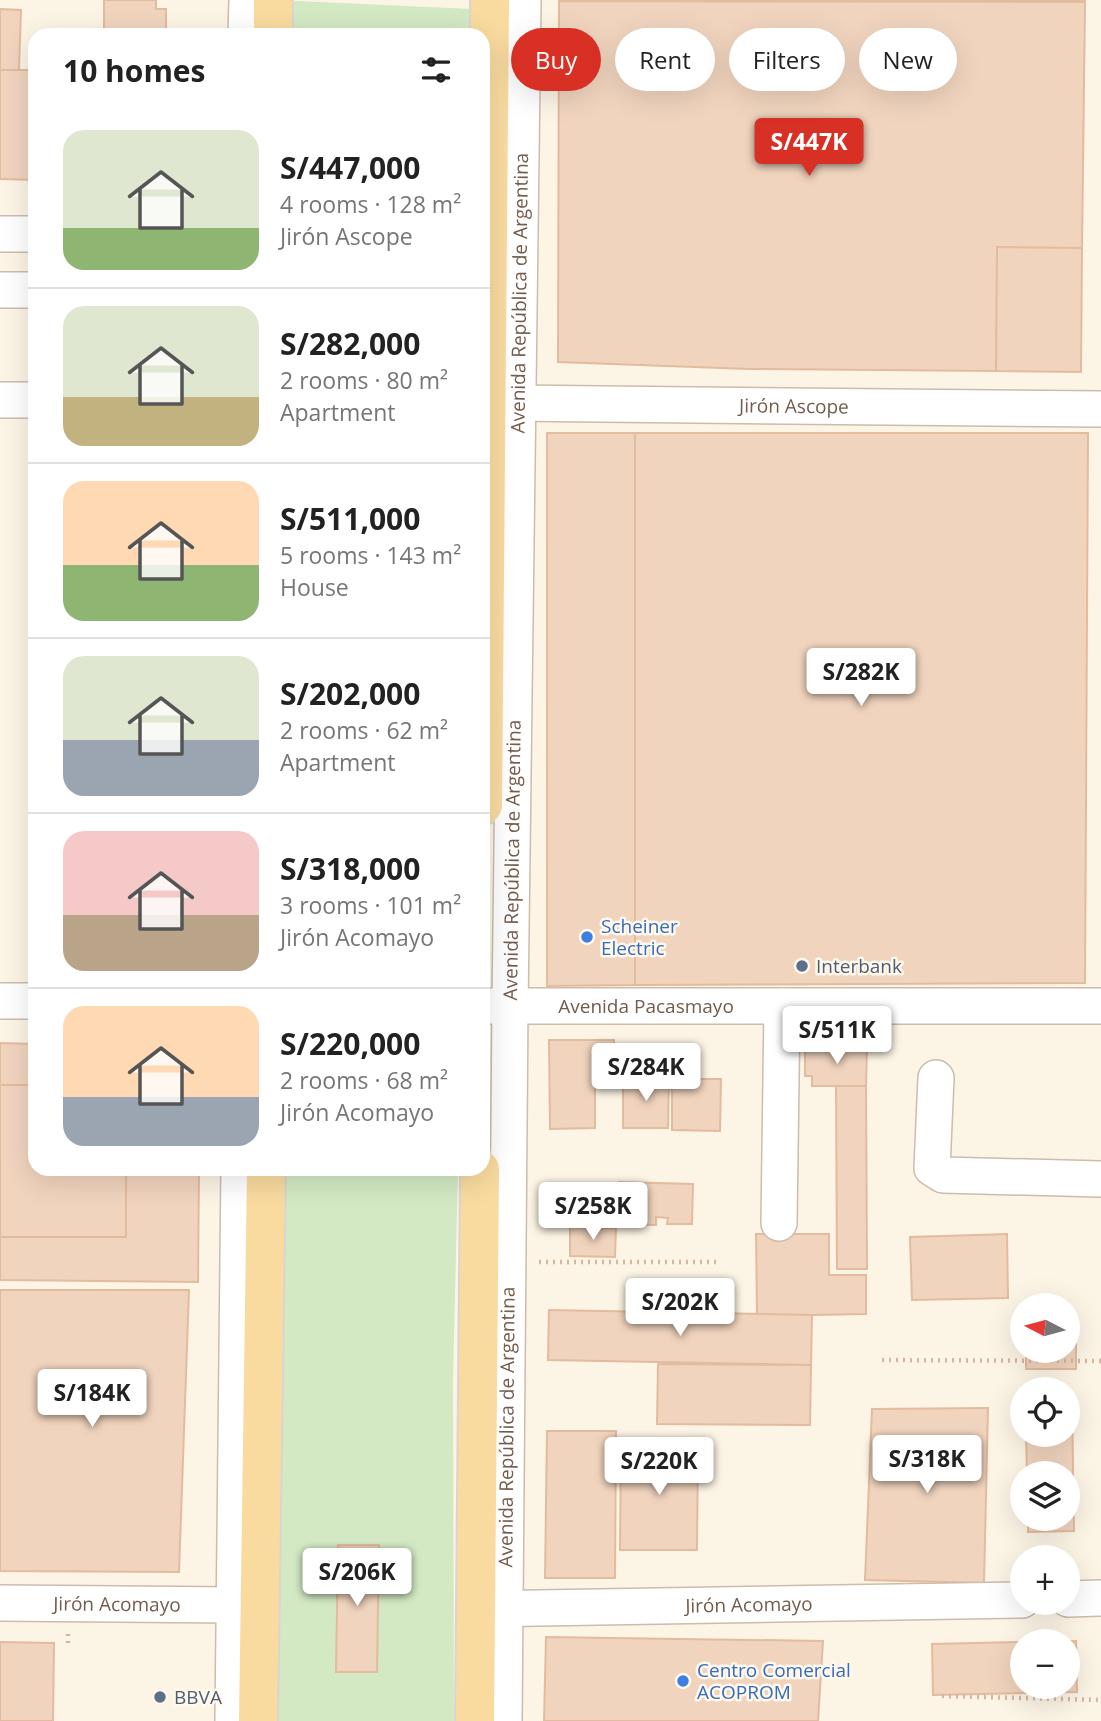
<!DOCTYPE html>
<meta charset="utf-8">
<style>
body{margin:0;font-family:"Open Sans",sans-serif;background:#f2f2f2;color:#222;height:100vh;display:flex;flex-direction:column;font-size:26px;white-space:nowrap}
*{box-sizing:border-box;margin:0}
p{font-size:23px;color:#767676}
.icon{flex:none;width:38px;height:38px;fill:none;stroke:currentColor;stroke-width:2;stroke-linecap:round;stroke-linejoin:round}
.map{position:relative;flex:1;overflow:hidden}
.details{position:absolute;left:28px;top:28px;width:462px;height:1148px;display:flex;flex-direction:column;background:#fff;border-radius:21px;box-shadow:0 7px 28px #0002}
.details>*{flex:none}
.top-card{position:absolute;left:511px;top:28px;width:485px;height:63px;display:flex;gap:14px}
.needle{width:46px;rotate:276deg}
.buttons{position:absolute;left:1010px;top:1293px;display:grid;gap:14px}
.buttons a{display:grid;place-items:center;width:70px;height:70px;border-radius:50%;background:#fff;box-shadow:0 7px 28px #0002;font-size:35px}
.price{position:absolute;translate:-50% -60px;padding:0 16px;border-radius:7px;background:#fff;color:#222;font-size:23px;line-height:46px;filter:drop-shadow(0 2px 4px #0008)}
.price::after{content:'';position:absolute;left:50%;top:42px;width:21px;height:16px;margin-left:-10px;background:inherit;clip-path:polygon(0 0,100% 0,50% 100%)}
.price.on{background:#d93025;color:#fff}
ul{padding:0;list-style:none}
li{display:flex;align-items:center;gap:21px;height:175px;padding:0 35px}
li+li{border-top:2px solid #e0e0e0}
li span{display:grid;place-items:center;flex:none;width:196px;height:140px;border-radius:21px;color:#555}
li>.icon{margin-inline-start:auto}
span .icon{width:84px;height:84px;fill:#fffc;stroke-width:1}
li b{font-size:30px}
h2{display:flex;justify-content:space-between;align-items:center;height:84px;padding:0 35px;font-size:30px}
.pill{padding:0 24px;border-radius:32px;background:#fff;box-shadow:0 7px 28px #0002;font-size:24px;line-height:63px}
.pill.on{background:#d93025;color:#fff}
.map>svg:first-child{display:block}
.green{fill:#d2e9c4}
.building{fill:#f0d4be;stroke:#e3bb9e;stroke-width:2}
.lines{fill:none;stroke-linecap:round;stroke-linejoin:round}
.minor-casing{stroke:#cdbcac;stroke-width:38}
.major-casing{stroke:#dbd4d0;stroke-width:42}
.path{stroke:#d5b7a1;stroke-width:4.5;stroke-dasharray:2 5;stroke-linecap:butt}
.minor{stroke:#fff;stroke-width:35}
.major{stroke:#f9dba0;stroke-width:38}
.shop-dot{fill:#3f7fe0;stroke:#fff8ec;stroke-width:2.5}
.service-dot{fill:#5c6f8a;stroke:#fff8ec;stroke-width:2.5}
.labels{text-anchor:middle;stroke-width:5;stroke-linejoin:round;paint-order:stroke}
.street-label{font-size:19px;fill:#745b4b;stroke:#fff8ec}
.shop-label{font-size:19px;fill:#366cbe;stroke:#fff8ec;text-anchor:start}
.service-label{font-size:19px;fill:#4e5e75;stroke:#fff8ec;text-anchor:start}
</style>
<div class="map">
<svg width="1101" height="1721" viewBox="0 0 1101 1721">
<rect width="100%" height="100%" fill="#fcf4e5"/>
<path class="green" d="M296,1L472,9L481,35H289L290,3Z
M283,1169H458L453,1378L454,1721H277Z"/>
<path class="building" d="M104,0H156V9H166V35H104Z
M559,0H1085V2L559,1Z
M559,1L1085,2L1082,248L997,247L996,371L749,369L558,362Z
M0,9L21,10L19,70H0Z
M0,70H35V180L0,179Z
M997,247L1082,248L1081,372L996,371Z
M547,433H635V985L547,986Z
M635,433H1088L1085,983L635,985Z
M549,1040H614V1073H595V1128L550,1129Z
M0,1043L35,1044V1169H199L198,1282L0,1280Z
M805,1047H867L866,1086H812V1076H805Z
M623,1078H669L668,1128H623Z
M672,1079H721L720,1131L672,1130Z
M0,1085H35V1169H126V1237H0Z
M836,1086H866L867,1269H837Z
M619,1182L693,1184L692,1224H667L668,1218L656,1217V1225L619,1224Z
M570,1227L616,1228L615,1257L570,1256Z
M756,1234H829V1275H866V1314L812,1315L757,1314Z
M1007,1234L1008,1298L912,1300L910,1237Z
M0,1290H189L179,1572L0,1571Z
M549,1310L812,1315L811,1365L548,1360Z
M1068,1317H1076V1369H1026V1351H1068Z
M658,1364L811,1365L810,1425L657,1424Z
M1068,1402L1072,1403L1074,1531L1028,1532V1519H1068V1474H1027L1026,1435H1068Z
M988,1408L984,1583L865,1580L872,1409Z
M547,1431H616L615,1578H545Z
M621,1444L698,1445L697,1550H620Z
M338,1545H379L377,1672H336Z
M546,1637L823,1641L818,1721H544Z
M1076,1641L1077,1692L933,1695L932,1644L1022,1642V1687H1068V1642H1037Z
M0,1642L54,1643L53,1721H0Z"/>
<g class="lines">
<defs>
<g id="minor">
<path d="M246,35L247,0"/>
<path d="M0,234H35"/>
<path d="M0,290H35"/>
<path d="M0,400H35"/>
<path id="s1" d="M496,403L1101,409"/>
<path d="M0,1001H35"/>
<path id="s2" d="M483,1006H1101"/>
<path d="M936,1078L932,1168L943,1175L1101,1179"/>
<path d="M779,1223L782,1006"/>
<path d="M1068,1599L1101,1598"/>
<path id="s3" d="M0,1603L234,1605"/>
<path id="s4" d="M483,1609L1022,1600"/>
<path d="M233,1721L239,1169"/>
<path id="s5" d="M504,1721L510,1006L523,0"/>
</g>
<path id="major" d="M273,35V0
M483,805L490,0
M258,1721L266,1169
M475,1721L480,1169"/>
</defs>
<use href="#minor" class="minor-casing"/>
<use href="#major" class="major-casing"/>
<path class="path" d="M539,1262H720
M882,1360L1101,1361
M68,1643V1633
M942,1696L1101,1700"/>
<use href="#minor" class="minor"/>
<use href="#major" class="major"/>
</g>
<g class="shop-dot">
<circle cx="587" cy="937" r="7"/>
<circle cx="683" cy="1681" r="7"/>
</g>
<g class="service-dot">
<circle cx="802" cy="966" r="7"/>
<circle cx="160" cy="1697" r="7"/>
</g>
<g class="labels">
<g class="street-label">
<text dy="7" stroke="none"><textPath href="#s5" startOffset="1428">Avenida República de Argentina</textPath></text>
<text dy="7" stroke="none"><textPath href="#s1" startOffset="298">Jirón Ascope</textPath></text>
<text dy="7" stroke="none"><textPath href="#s5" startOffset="861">Avenida República de Argentina</textPath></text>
<text dy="7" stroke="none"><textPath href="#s2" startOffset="163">Avenida Pacasmayo</textPath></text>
<text dy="7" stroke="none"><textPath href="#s5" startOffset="294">Avenida República de Argentina</textPath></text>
<text dy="7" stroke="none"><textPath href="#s3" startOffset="117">Jirón Acomayo</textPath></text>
<text dy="7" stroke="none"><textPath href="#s4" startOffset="266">Jirón Acomayo</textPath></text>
</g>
<g class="shop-label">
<text x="601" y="933">Scheiner<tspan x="601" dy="22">Electric</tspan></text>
<text x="697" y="1677">Centro Comercial<tspan x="697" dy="22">ACOPROM</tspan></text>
</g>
<g class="service-label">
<text x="816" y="973">Interbank</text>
<text x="174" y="1704">BBVA</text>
</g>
</g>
</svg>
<div class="buttons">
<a><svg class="needle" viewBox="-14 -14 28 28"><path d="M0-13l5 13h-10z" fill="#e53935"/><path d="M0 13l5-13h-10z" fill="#767676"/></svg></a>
<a><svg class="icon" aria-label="locate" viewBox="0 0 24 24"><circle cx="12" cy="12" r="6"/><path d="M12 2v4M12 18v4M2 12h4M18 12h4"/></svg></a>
<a><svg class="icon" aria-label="layers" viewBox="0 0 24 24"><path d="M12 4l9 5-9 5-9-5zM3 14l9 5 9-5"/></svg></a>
<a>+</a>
<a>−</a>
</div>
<b class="price on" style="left:809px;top:178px">S/447K</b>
<b class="price" style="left:861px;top:708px">S/282K</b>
<b class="price" style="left:837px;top:1066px">S/511K</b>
<b class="price" style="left:646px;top:1103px">S/284K</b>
<b class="price" style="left:593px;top:1242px">S/258K</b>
<b class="price" style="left:680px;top:1338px">S/202K</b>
<b class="price" style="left:92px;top:1429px">S/184K</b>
<b class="price" style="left:927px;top:1495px">S/318K</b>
<b class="price" style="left:659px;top:1497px">S/220K</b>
<b class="price" style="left:357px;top:1608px">S/206K</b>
<div class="top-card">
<a class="pill on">Buy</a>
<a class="pill">Rent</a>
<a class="pill">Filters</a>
<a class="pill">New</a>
</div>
<section class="details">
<h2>10 homes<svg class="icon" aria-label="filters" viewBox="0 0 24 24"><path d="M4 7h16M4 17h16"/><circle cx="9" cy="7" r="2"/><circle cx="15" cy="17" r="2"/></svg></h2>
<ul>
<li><span style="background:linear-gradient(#dfe7d0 70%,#8fb573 0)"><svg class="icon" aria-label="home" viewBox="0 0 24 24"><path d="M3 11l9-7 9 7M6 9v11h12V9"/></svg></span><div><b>S/447,000</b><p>4 rooms · 128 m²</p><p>Jirón Ascope</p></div></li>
<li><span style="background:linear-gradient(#dfe7d0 65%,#c2b280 0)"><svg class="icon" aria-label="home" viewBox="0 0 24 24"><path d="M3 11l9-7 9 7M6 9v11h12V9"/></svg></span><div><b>S/282,000</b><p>2 rooms · 80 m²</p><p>Apartment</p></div></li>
<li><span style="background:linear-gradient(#ffd9b3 60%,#8fb573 0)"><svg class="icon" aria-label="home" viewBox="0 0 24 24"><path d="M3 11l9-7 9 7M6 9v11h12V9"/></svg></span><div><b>S/511,000</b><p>5 rooms · 143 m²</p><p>House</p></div></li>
<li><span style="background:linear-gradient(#dfe7d0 60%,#9aa5b1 0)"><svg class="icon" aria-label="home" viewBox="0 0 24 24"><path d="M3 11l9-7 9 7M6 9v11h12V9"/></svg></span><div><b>S/202,000</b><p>2 rooms · 62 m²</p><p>Apartment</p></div></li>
<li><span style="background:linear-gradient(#f6c9c9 60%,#b9a48a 0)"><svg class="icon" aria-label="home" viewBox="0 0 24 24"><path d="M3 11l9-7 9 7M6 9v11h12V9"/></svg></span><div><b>S/318,000</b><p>3 rooms · 101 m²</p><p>Jirón Acomayo</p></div></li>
<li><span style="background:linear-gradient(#ffd9b3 65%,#9aa5b1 0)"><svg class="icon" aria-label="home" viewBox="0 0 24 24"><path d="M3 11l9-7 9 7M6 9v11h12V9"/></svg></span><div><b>S/220,000</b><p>2 rooms · 68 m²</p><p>Jirón Acomayo</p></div></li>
</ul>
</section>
</div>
